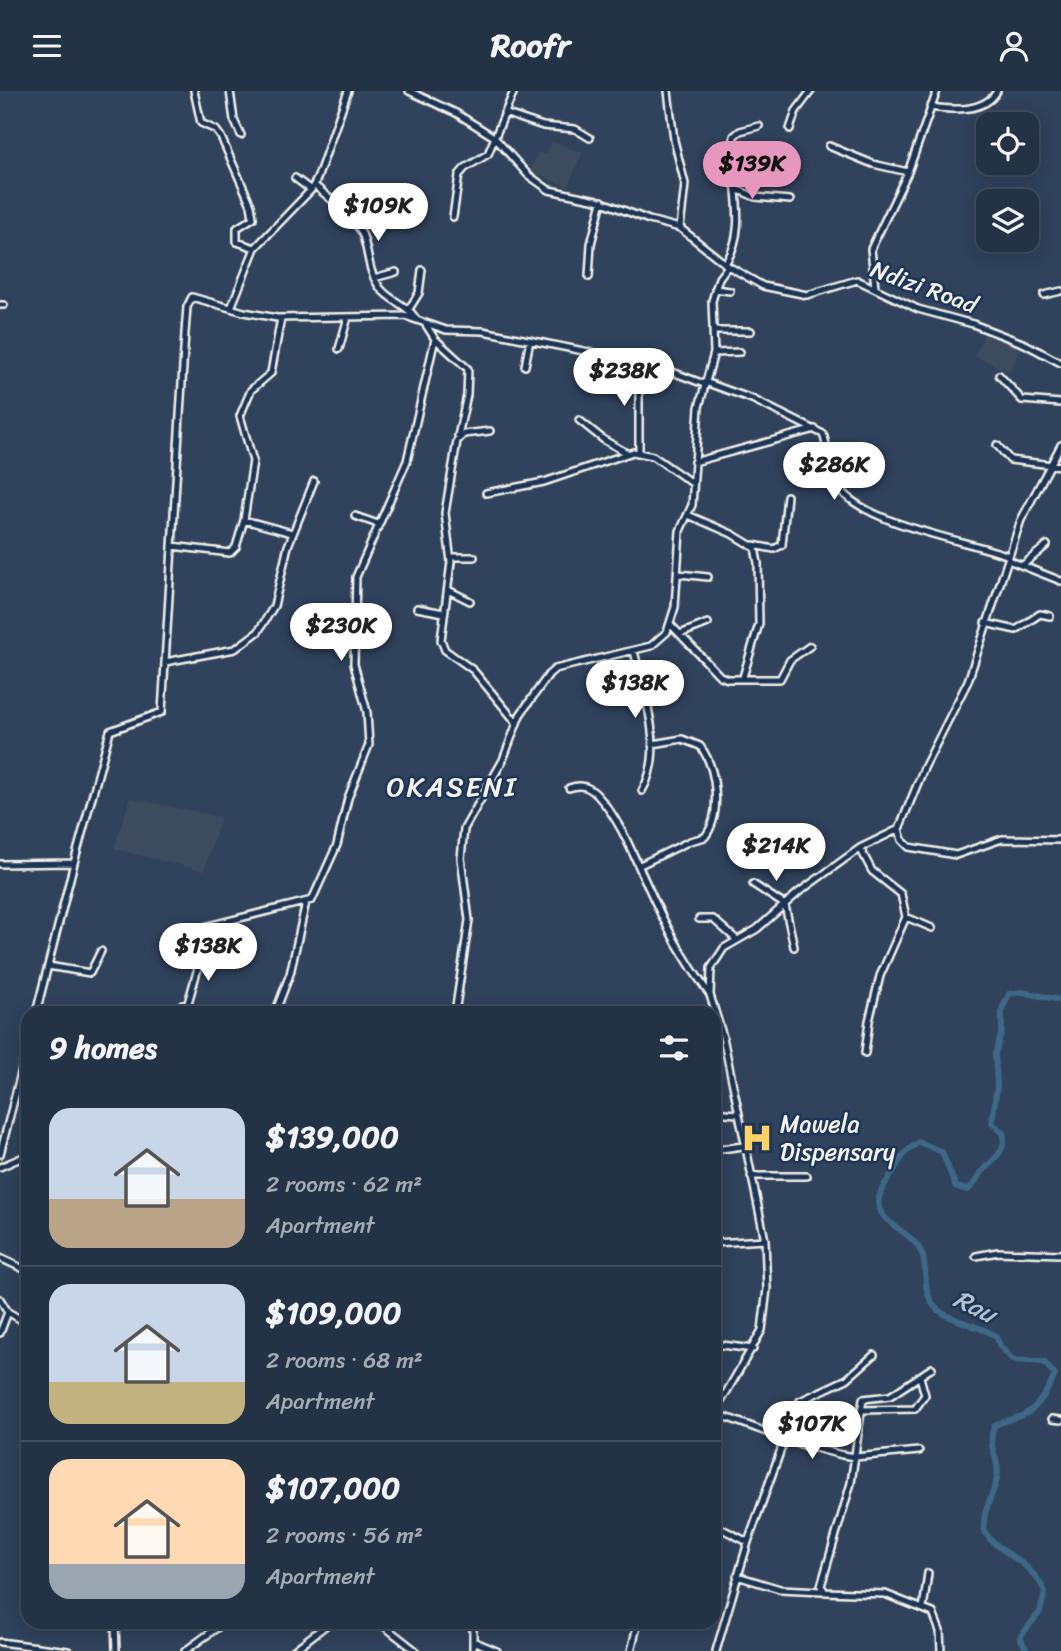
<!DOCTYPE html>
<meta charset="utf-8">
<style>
body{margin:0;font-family:Sriracha,sans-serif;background:#303e50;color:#f1f3f6;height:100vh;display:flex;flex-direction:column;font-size:26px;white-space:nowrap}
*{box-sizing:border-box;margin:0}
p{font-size:23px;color:#a3aab3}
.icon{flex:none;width:38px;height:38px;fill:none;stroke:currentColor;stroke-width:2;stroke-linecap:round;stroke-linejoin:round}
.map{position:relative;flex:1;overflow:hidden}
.drawer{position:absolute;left:21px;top:915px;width:700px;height:623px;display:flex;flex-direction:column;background:#243245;border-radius:21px;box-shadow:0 4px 18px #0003,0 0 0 2px #414d5e}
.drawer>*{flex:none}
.tools{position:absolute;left:976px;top:21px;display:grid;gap:14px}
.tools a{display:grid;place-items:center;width:63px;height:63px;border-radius:14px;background:#243245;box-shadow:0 4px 18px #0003,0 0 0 2px #414d5e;font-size:35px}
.price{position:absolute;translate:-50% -60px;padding:0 16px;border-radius:24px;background:#fff;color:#222;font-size:23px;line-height:46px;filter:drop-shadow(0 2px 4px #0008)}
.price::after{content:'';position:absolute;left:50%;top:42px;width:21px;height:16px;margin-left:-10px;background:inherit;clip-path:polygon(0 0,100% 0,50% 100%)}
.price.selected{background:#e797bd;color:#111}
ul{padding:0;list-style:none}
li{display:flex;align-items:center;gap:21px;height:175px;padding:0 28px}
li+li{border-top:2px solid #414d5e}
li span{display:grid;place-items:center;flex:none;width:196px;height:140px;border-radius:21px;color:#555}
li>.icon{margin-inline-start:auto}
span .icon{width:84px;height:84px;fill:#fffc;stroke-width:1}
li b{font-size:30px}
h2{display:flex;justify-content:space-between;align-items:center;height:84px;padding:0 28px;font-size:30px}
header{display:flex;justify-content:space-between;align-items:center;height:91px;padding:0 28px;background:#243245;font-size:32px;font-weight:700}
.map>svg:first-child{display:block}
.built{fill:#3d4b5f}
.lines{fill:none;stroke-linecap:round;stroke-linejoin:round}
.river{stroke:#3e6886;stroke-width:6}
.minor-casing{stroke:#f4f1e8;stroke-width:10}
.minor{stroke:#1d3557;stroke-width:5}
.labels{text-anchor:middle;stroke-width:5;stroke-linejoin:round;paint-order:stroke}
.street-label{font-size:24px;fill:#f4f1e8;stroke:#1d3557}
.poi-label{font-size:24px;fill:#f4f1e8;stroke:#1d3557;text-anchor:start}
.water-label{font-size:26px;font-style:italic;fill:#b4c1c6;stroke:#1d3557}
.quarter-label{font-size:28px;letter-spacing:2px;fill:#f4f1e8;stroke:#1d3557}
</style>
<header><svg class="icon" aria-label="menu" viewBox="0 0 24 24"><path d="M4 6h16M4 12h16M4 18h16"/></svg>Roofr<svg class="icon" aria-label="person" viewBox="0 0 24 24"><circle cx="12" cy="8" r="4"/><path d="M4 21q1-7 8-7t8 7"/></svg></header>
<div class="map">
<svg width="1061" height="1560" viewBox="0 0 1061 1560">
<rect width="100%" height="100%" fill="#30425c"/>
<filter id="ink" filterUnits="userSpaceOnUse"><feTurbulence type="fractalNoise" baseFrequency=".0143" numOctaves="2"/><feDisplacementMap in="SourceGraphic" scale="14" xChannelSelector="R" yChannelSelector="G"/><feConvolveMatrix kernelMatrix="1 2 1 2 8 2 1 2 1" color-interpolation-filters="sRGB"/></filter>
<g filter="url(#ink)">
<path class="built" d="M552,50L582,62L568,96L530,80L538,61L546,64Z
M986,239L1021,254L1010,281L974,265Z
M130,707L221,726L204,780L114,758Z"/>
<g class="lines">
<path class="river" d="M1027,1560L1020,1546L1040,1521L1045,1501C1034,1471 991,1458 985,1440C980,1423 994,1404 997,1387C1001,1367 986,1358 994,1335C1004,1329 1017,1328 1027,1322C1040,1314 1049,1297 1055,1284L1044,1271L1013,1269L1000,1255L996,1245C982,1235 951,1230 938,1219C920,1202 929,1182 922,1163C909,1131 856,1132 889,1087C902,1069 899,1064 919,1051L942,1061L956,1096L968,1099C975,1093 976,1088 982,1081C993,1068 1005,1063 1004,1043L992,1032L997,995L995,963L1002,940V918L1009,903L1022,901L1061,909"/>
<defs>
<path id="minor" d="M194,0L201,32L216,39L221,46L251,114L253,127L237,137V151L255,157
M230,0L234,29L241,44
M409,0L456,22L494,46L528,84L549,99L597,109L649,129L680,137L728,175L763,195L807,204L857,189L918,218L973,233L1025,253L1061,272
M668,0L674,49L685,93L680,137
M930,16C952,19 985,22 997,0
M504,22L543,35L575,38L590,47
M790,38L796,20L811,0
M829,55L873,73L908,81
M295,87L311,99
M314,94C330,108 355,125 363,145C369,163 368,181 380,197C390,210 408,214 416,228
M736,98L755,106L790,109
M453,126L459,84L465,77L488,63L514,0
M725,173C751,134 728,88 734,45L740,40L759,35
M589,186L591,153L602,110
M374,187L396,181
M875,196L871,158L908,81L937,0
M715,198L730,200
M1044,204L1061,200
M0,214H4
M231,217L255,157L311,99L317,88L348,0
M409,218L419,202L422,179
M714,240H751
M435,248L468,278L467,304L458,345
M339,258L348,226
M714,262L740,261
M639,273V361
M525,275L530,249
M999,284L1022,309L1061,312
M705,291L752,308L823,343C829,358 827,376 834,390C856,433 964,448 1009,465
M579,329L604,349L627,362
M490,340L464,343L457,350L445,422L451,471L441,549L445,559L473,579L516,631
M997,354L1010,369L1061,375
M694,371L815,338
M486,402L544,391L633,361L653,365L692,392
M688,424L732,443L755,457L758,472L759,533L743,586
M355,425L378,433
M244,429L292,442
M753,454L774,458L782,454L787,405
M172,455L230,462L236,456L244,429L253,370L240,325L251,299L271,282L281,227
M451,466H474
M1008,469L1061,490
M1023,474L1047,454
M679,483L708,486
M448,499L470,510
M417,517L444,522
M985,532L1016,539L1040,523L1050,525
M671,534L720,585L728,588H780L790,569L810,555
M680,543L708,532
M634,560C644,603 666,659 642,700
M165,571L235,558L258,541L274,515L288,455L314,390
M640,585L662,582
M645,613L672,605
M569,697C581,693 589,695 598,705C622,731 635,769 650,800C666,837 686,871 710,904
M899,738L902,749L909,756L956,764L1002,748L1061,749
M860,757L872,780L901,803L906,826L880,885L869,930L865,962
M0,773L74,772L110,640L162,621L185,242L187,216L192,206L244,221L277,227L405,225L446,239L483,240L654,274L704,293
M640,774L690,750L705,746C722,724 717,677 700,655L682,648L653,653
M753,793L785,814L794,856
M906,826L932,837
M699,828H713L737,849
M48,875L90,882L101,860
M36,922L74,772
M160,922L188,912L204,856L200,837L312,809L337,754L348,707L369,654L367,621L354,573L356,486L407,370L435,248L426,234
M275,922L290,883L306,811
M455,922L469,829L461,767L464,738L503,669L520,624L549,583L555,578L651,555L667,541L675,516L680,440L692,414L699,316L714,262L712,210L719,187L728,175
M714,1021L737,1023
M714,1059L743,1055
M0,1063L28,955
M0,1076L28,1064
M751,1085H807
M714,1152L765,1149
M976,1165L998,1161L1061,1163
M0,1167L28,1180
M0,1208L8,1221L28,1233
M0,1242L8,1221
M714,1253L753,1258
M932,1277L890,1305L863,1308L851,1392L821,1495L825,1501L885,1503L933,1522L940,1540L941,1560
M861,1319L915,1318L925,1304L920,1286
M715,1322L796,1352L842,1364L855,1366L919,1360
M714,1323L762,1239L767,1198L765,1149L723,946L710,904L711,877L724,857L757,838L799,801L860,757L899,738L924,677L968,590L1021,429L1061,354
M1052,1328L1061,1329
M714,1434L748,1451
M737,1485L780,1498L822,1500
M923,1518L928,1482
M115,1531L116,1560
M379,1531L416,1560
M473,1531V1560
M356,1535L361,1531
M473,1550L497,1560
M0,1551L68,1560
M185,1560L225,1531
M293,1560L330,1531
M631,1560L638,1531
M716,1560L748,1451L795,1319L800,1310L847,1288L874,1264"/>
</defs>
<use href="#minor" class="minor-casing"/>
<use href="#minor" class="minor"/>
</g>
</g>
<defs>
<symbol id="hospital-bare" viewBox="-9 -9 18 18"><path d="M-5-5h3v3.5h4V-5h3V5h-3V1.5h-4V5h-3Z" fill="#ffd166" stroke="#1d3557" stroke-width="2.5" paint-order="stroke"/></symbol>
</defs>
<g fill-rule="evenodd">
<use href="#hospital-bare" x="735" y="1025" width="44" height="44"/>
</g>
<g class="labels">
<g class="street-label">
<text transform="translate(924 196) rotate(20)" y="8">Ndizi Road</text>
</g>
<g class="poi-label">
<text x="780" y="1041">Mawela<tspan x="780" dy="28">Dispensary</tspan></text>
</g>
<g class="water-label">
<text transform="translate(975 1215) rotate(26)" y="9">Rau</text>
</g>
<g class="quarter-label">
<text x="452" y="705">OKASENI</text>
</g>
</g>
</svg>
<div class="tools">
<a><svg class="icon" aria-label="locate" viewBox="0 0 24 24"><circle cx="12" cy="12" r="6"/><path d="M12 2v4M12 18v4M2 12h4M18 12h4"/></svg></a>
<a><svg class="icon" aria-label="layers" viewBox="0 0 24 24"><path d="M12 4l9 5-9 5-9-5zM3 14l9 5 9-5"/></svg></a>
</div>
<b class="price selected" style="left:752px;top:110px">$139K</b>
<b class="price" style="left:378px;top:152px">$109K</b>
<b class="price" style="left:624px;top:317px">$238K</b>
<b class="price" style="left:834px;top:411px">$286K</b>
<b class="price" style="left:341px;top:572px">$230K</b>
<b class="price" style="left:635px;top:629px">$138K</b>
<b class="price" style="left:776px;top:792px">$214K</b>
<b class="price" style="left:208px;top:892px">$138K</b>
<b class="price" style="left:812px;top:1370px">$107K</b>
<section class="drawer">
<h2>9 homes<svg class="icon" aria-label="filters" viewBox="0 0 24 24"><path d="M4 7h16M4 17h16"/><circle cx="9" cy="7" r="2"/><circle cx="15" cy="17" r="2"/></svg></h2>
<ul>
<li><span style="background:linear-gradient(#c9d6e8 65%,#b9a48a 0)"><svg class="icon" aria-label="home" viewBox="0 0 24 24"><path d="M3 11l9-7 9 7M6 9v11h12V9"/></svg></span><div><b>$139,000</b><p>2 rooms · 62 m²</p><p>Apartment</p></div></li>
<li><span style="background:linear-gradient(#c9d6e8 70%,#c2b280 0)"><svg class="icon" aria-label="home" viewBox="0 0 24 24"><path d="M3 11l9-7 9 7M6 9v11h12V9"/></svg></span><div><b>$109,000</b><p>2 rooms · 68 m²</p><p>Apartment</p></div></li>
<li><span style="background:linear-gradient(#ffd9b3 75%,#9aa5b1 0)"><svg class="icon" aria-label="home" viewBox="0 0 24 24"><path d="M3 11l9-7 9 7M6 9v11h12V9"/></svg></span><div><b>$107,000</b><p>2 rooms · 56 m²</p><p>Apartment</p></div></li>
</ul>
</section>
</div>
